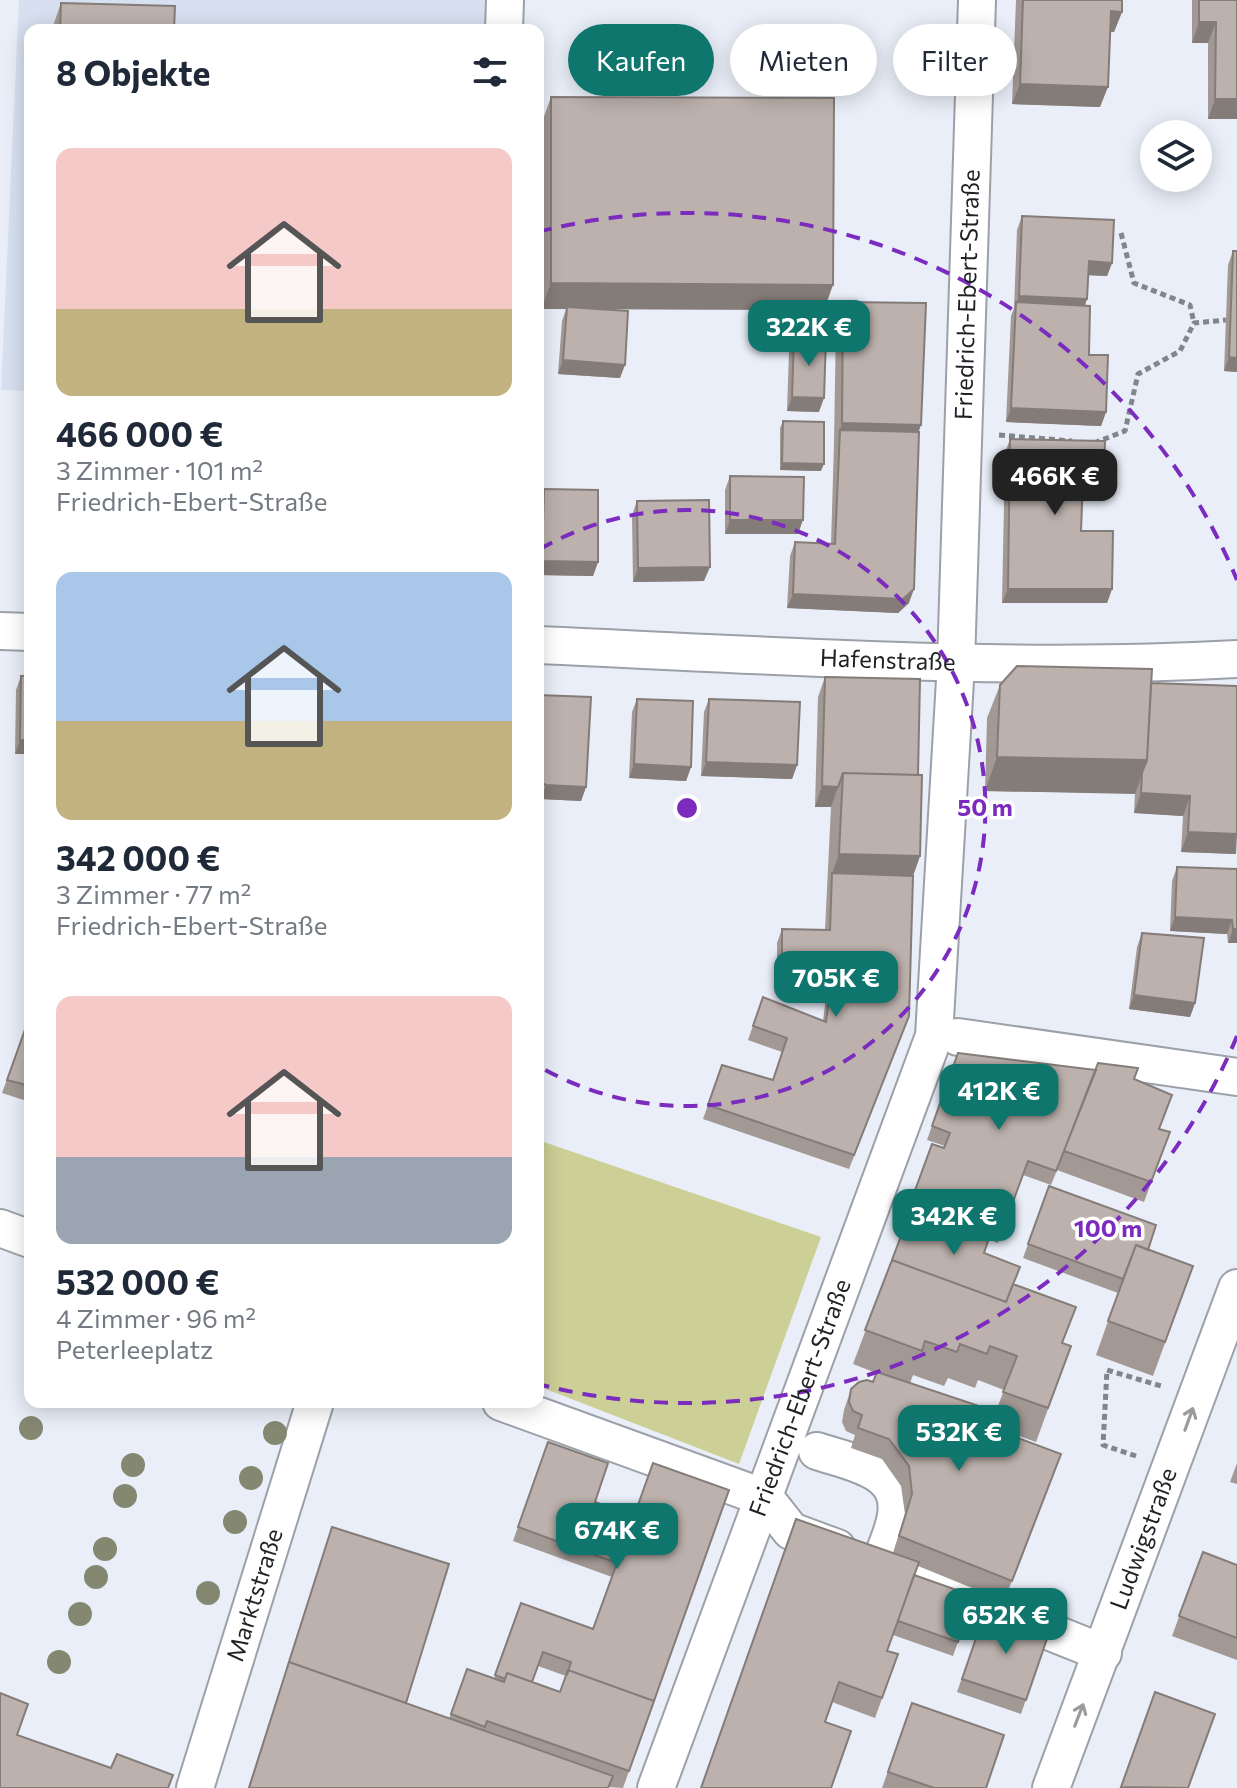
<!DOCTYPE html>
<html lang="de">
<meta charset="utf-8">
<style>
body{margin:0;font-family:Commissioner,sans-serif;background:#f6f6f7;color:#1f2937;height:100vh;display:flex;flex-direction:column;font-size:30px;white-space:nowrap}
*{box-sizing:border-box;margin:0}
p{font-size:26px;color:#747a83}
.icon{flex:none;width:44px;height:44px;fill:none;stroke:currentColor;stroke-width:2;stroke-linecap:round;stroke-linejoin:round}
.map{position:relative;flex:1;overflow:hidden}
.details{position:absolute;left:24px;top:24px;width:520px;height:1384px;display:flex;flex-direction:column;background:#fff;border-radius:16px;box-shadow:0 4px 20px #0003}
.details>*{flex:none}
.guide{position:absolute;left:568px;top:24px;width:548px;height:72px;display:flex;gap:16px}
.fabs{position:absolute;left:1140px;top:120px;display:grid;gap:16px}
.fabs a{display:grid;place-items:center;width:72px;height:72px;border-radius:50%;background:#fff;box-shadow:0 4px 20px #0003;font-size:40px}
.price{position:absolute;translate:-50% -68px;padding:0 18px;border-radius:16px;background:#0f766e;color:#fff;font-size:26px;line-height:52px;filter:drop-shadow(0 2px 4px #0008)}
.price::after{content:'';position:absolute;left:50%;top:48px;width:24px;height:18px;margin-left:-12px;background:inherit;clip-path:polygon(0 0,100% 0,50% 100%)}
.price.on{background:#222;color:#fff}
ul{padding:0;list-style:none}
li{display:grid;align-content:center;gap:16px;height:424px;padding:0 32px}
li span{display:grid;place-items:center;height:248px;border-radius:16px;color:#555}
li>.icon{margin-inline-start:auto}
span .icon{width:144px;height:144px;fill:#fffc;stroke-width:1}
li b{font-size:34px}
h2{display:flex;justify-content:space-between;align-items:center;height:96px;padding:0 32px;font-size:34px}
.chip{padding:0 28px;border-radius:36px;background:#fff;box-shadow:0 4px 20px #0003;font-size:28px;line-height:72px}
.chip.on{background:#0f766e;color:#fff}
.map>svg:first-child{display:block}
.built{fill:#d7e0f0}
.green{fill:#ccd096}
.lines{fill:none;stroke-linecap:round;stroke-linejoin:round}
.street-casing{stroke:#9ba0a9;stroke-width:40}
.path{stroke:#81858c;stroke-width:5;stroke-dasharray:6 4;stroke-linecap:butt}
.street{stroke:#fff;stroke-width:36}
.tree{fill:#858871}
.wall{fill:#a29894;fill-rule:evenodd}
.shaded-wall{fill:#847c78}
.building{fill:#bcb1ac;stroke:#847c78;stroke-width:2}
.oneway{stroke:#9a9b9d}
.ring{fill:none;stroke:#7b2cbf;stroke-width:4;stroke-dasharray:14 10}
.labels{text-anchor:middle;stroke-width:7;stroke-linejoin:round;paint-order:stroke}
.street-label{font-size:24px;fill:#1f2125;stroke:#fff}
.centre{fill:#7b2cbf;stroke:#fff;stroke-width:4}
.ring-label{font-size:24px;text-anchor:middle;font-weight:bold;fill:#7b2cbf;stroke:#fff;stroke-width:7;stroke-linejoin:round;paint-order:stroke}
</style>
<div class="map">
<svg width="1237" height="1788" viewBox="0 0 1237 1788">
<rect width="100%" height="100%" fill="#e9eef8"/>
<path class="built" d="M19,0H505L504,30H30V391L1,390Z"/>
<path class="green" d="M538,1140L821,1237L739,1464L538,1386Z"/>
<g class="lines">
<defs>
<g id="street">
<path d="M504,30L505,0"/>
<path d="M0,631L30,632"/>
<path id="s1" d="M538,645C771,655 1004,672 1237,659"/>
<path d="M958,1037L1237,1077"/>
<path d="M0,1228L30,1239"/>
<path d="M501,1402L765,1498L791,1531L837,1548"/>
<path d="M817,1451C849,1462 903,1469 896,1515C894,1531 885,1549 880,1564"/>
<path d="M926,1582L1103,1653"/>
<path id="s2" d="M195,1788L315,1402"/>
<path id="s3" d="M656,1788L934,1036L956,663L977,0"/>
<path id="s4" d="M1051,1788L1237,1288"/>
</g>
</defs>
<use href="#street" class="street-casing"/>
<path class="path" d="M1121,233L1134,283L1190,305L1194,323
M999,435L1072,441
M1094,443L1125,431L1138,374L1180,351L1194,323L1226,320
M1136,1456L1103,1445L1107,1370L1161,1386"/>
<use href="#street" class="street"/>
</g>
<g class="tree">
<circle cx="31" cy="1428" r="12"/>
<circle cx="275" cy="1433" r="12"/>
<circle cx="133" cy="1465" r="12"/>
<circle cx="251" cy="1478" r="12"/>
<circle cx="125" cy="1496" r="12"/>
<circle cx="235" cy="1522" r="12"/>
<circle cx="105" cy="1549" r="12"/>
<circle cx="96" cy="1577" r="12"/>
<circle cx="208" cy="1593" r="12"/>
<circle cx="80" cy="1614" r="12"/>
<circle cx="59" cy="1662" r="12"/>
</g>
<path class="wall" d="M1016,0H1122V12L1114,32H1110L1100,107L1012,104Z
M1192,0H1237V119H1208V43H1192Z
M61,3L174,30H54V23Z
M551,97L824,310L602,309L620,378L558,374L562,321L566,309H541L542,122Z
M1022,216L1112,263L1107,276L1088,275L1087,299L1085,305L1089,355L1106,412L1101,426L1006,422L1011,316L1014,308L1017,230Z
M1233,251L1237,372L1224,371L1228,265Z
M843,302L919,432L909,603L898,613L787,608L790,556L795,542L831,544L834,443L836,322Z
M794,337L819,412L787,411L789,351Z
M783,421L821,471L780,470V428Z
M1010,439L1104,477L1099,491H1082L1081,531L1112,589L1107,603H1002L1005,453Z
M730,476L798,534H725V490Z
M30,478V561H27V485Z
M544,489L598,562L593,576L538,575V503Z
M637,501L704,581L633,582L632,515Z
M21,676H30V754H15L16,690Z
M825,677L918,775L920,856L913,876L909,1016L849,1169L703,1119L722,1065L773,1080L782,1052L748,1040L763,997L823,1021L829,974L777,973V943L782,929L825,930L831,807H815L818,697Z
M1151,683L1237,686L1236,854L1181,852L1183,816L1134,813L1135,793L985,791L987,718L1000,685Z
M538,695L586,787L581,801L541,799L538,798Z
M637,699L691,767L686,781L629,778L632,712Z
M709,699L797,765L792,779L701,776L704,712Z
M1177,867L1237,869V943H1228L1227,934L1170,931L1172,881Z
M1142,933L1195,1003L1190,1017L1129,1009L1137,947Z
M27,1024L30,1025V1102L2,1093Z
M958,1053L1134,1079L1159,1129L1170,1132L1144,1202L1057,1170L1051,1185L1023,1175L998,1243L908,1209L932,1144L944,1148L945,1146L927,1140Z
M1049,1186L1148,1250L1193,1266L1153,1376L1096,1355L1123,1279L1118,1293L1023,1258Z
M910,1212L984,1253L1014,1284L1062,1343L1071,1346L1036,1442L997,1428L1006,1446L1061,1454L1004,1601L918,1566L914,1575L974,1596L953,1656L893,1635L887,1651L898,1654L875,1718L832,1702L701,1788L893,1553L905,1514L901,1486L882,1459L851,1448L855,1435L846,1431L842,1422L844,1410L851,1389L873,1382L876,1373L853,1364ZM913,1375L944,1386L948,1378L975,1388L978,1380L1004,1390L993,1419L910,1383Z
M548,1442L595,1502L634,1516L729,1490L623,1788L609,1787L608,1788H248L332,1527L406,1703L449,1719L467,1669L494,1679L521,1603L593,1629L612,1577L513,1541ZM538,1666L566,1676L560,1692L532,1682Z
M1237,1463V1484L1230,1482Z
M1203,1552L1237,1565V1660L1172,1636Z
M985,1612L1049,1633L1021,1714L957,1692Z
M912,1703L986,1788H882Z"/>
<path class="shaded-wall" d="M1111,11L1122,12L1114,32L1103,31Z
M1199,22H1216L1208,43H1192Z
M1020,84L1108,87L1100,107L1012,104Z
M1215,99H1237V119H1208Z
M1089,261L1112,263L1107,276L1083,275Z
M551,283L833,285L824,310L541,309Z
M1019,296L1087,299L1082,313L1016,303Z
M1229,357L1237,358V372L1224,371Z
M563,360L625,365L620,378L558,374Z
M792,397L824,398L819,412L787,411Z
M1011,408L1106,412L1101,426L1006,422Z
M842,423L921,425L914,445L840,430Z
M782,463L824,464L821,471L780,470Z
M1083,477H1104L1099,491L1078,490Z
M730,520H803L798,534H725Z
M542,561L598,562L593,576L538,575Z
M710,567L704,581L633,582L638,568Z
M914,589L909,603L898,613L787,608L793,594Z
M1008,589H1112L1107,603H1002Z
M20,740H30V754H15Z
M997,757L1147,760L1135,794L985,791Z
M706,762L797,765L792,779L701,776Z
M634,764L691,767L686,781L629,778Z
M546,785L586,787L581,801L541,799Z
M822,786L838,787L831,807H815Z
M1141,793L1190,796L1183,816L1134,813Z
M1188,832L1237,834L1236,854L1181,852Z
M839,854L920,856L908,890L832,874Z
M1175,917L1232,920L1227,934L1170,931Z
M1233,929H1237V943H1228Z
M782,959L834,960L829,974L777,973Z
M1134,995L1195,1003L1190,1017L1129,1009Z"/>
<path class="building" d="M1023,0H1122V12L1111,11L1108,87L1020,84Z
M1199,0H1237V99H1215L1216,22H1199Z
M61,3L175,6L174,30H60Z
M551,97L834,98L833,285L551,283Z
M1022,216L1114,220L1112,263L1089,261L1087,299L1019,296Z
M1233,251H1237V358L1229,357Z
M843,302L926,303L921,425L842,423Z
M1016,302L1090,306L1089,355H1108L1106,412L1011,408Z
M567,307L628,311L625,365L563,360Z
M794,337L826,338L824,398L792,397Z
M783,421L824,422V464L782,463Z
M840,430L919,432L914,589L903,599L793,594L795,542L835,544Z
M1010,439L1105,441L1104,477H1083L1081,531H1113L1112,589H1008Z
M730,476L804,477L803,520H730Z
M544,489L598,490V562L542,561Z
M709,500L710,567L638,568L637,501Z
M1017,666L1152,669L1147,760L997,757L1000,685Z
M21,676H30V740H20Z
M825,677L920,679L918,775L843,773L838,787L822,786Z
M1151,683L1237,686V834L1188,832L1190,796L1141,793L1142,773L1147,760Z
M538,695L591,697L586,787L546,785L538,781Z
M637,699L693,701L691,767L634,764Z
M709,699L800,702L797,765L706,762Z
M843,773L922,775L920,856L839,854Z
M1177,867L1237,869V929H1233L1232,920L1175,917Z
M832,873L913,876L909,1016L854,1155L708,1105L722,1065L773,1080L787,1038L753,1026L763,997L826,1022L834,960L782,959V929L830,930Z
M1142,933L1204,938L1195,1003L1134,995Z
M27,1024L30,1025V1086L7,1080Z
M958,1053L1096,1070L1056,1171L1028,1161L1003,1229L913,1196L932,1144L944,1148L950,1133L932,1126Z
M1098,1063L1138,1068L1134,1079L1172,1095L1159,1129L1170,1132L1151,1182L1064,1151Z
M1049,1186L1156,1225L1148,1250L1136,1245L1123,1279L1028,1244Z
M910,1212L988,1241L984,1253L1020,1267L1006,1302L892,1260Z
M1136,1245L1193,1266L1165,1342L1108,1321Z
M892,1260L1006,1302L1013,1284L1076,1307L1062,1343L1071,1346L1048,1408L1003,1392L1017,1356L990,1346L987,1354L960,1344L957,1352L925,1341L922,1351L865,1330Z
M877,1372L988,1409L1006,1446L1010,1435L1061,1454L1012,1581L899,1536L912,1494L909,1466L889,1439L858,1428L862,1415L853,1411L849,1402L851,1389L859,1382L867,1380L873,1382Z
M548,1442L608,1463L595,1502L634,1516L653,1463L729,1490L654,1701L568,1670L567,1675L571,1662L543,1652L532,1682L507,1673L505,1679L495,1675L521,1603L593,1629L617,1563L518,1527Z
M796,1519L919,1562L887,1651L898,1654L882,1698L839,1682L825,1722L851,1731L831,1788H701Z
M332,1527L449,1564L406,1703L289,1662L287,1668Z
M1203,1552L1237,1565V1638L1179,1616Z
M914,1575L974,1596L958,1642L898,1621Z
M985,1612L1049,1633L1026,1700L962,1679Z
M289,1662L613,1776L608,1788H249Z
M467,1669L504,1682L507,1673L560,1692L568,1670L654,1701L629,1771L487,1721L485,1727L451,1714Z
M1155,1692L1215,1714L1188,1788L1121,1787Z
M0,1693L28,1704L17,1735L111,1768L117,1754L173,1775L168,1788H0Z
M912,1703L1004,1735L986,1788H934L888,1772Z"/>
<defs><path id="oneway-shaft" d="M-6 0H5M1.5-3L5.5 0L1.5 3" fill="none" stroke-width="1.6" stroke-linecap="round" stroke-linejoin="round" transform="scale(2)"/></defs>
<g class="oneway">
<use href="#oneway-shaft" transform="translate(1189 1419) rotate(-70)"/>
<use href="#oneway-shaft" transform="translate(1079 1715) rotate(-69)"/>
</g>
<g class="ring">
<path d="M540 549A298 298 0 1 1 540 1067"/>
<path d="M1237 1036A595 595 0 0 1 538 1384M538 232A595 595 0 0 1 1237 580"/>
</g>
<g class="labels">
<g class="street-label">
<text dy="8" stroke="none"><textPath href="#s3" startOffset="1544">Friedrich-Ebert-Straße</textPath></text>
<text dy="8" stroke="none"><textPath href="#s1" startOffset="350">Hafenstraße</textPath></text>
<text dy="8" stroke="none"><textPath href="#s3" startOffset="416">Friedrich-Ebert-Straße</textPath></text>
<text dy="8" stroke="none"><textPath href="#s4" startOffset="266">Ludwigstraße</textPath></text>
<text dy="8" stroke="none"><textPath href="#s2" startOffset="202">Marktstraße</textPath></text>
</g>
</g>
<circle cx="687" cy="808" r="12" class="centre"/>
<g class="ring-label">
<text x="985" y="816">50 m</text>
<text x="1108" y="1237">100 m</text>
</g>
</svg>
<div class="fabs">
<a><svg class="icon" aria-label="layers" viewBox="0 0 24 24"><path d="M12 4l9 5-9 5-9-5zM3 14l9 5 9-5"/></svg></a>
</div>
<b class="price" style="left:809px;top:368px">322K €</b>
<b class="price on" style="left:1055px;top:517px">466K €</b>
<b class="price" style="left:836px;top:1019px">705K €</b>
<b class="price" style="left:999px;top:1132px">412K €</b>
<b class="price" style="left:954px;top:1257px">342K €</b>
<b class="price" style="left:959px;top:1473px">532K €</b>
<b class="price" style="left:617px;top:1571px">674K €</b>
<b class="price" style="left:1006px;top:1656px">652K €</b>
<div class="guide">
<a class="chip on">Kaufen</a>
<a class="chip">Mieten</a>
<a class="chip">Filter</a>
</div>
<section class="details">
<h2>8 Objekte<svg class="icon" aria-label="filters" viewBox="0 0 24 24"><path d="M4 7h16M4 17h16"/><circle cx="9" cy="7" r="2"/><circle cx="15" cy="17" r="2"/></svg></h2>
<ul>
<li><span style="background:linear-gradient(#f6c9c9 65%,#c2b280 0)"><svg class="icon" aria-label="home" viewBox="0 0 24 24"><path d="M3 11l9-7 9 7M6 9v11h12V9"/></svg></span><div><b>466 000 €</b><p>3 Zimmer · 101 m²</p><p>Friedrich-Ebert-Straße</p></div></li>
<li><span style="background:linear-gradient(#a9c7e8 60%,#c2b280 0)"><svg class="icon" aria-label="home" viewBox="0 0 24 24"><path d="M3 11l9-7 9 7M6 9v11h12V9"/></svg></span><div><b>342 000 €</b><p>3 Zimmer · 77 m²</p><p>Friedrich-Ebert-Straße</p></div></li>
<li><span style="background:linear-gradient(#f6c9c9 65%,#9aa5b1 0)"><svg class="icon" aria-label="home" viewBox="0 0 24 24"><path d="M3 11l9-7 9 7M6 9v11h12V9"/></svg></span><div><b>532 000 €</b><p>4 Zimmer · 96 m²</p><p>Peterleeplatz</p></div></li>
</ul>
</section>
</div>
